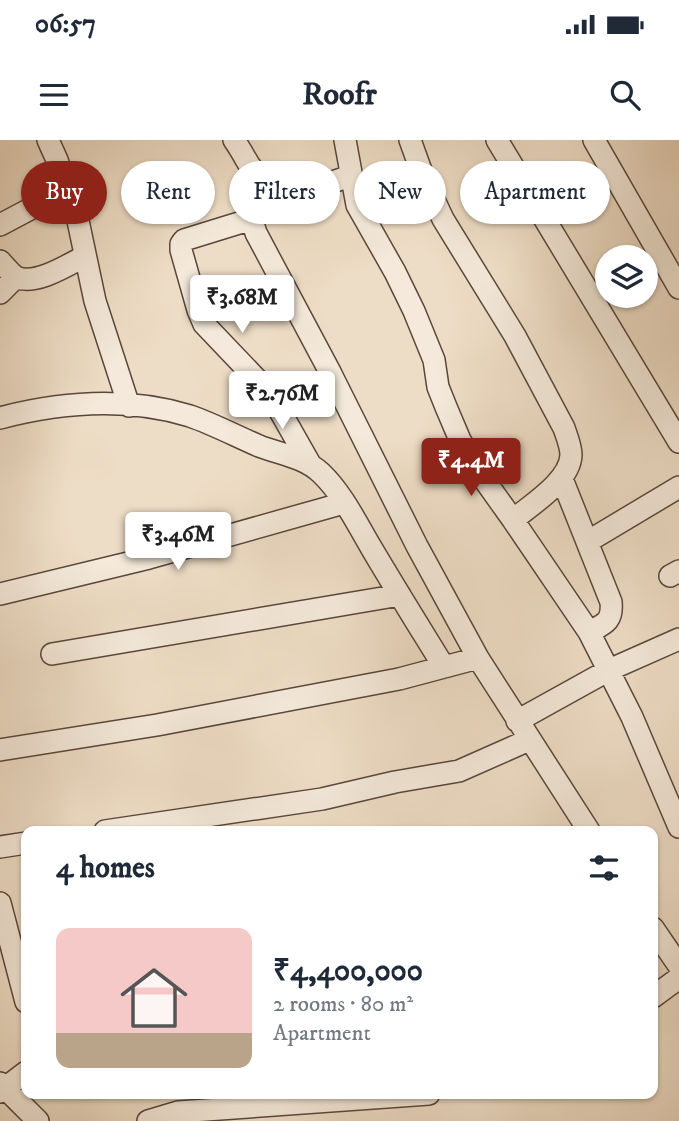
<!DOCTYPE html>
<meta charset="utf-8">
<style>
body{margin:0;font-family:"IM FELL DW Pica",serif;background:#f6f6f7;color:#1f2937;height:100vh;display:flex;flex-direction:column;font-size:26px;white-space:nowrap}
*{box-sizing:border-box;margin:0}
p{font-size:23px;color:#747a83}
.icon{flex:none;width:38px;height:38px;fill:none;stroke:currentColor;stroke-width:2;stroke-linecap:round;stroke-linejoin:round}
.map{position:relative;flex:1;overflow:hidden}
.side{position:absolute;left:21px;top:686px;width:637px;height:273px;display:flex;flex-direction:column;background:#fff;border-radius:14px;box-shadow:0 2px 5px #0004}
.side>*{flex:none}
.hud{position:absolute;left:21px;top:21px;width:637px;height:63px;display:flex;gap:14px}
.controls{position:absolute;left:595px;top:105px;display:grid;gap:14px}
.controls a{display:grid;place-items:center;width:63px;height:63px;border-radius:50%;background:#fff;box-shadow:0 2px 5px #0004;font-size:35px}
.price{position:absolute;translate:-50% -60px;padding:0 16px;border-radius:7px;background:#fff;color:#222;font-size:23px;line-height:46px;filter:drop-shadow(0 2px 4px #0008)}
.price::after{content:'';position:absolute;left:50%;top:42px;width:21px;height:16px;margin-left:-10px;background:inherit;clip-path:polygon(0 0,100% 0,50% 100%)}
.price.on{background:#8f2418;color:#fff}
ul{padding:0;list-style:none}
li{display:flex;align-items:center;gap:21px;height:175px;padding:0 35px}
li+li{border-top:2px solid #e0e1e3}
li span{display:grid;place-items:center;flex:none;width:196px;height:140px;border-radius:14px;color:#555}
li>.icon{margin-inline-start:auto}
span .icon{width:84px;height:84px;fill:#fffc;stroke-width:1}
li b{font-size:30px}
h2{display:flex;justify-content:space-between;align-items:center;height:84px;padding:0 35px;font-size:30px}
.chip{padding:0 24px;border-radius:32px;background:#fff;box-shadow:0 2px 5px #0004;font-size:24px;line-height:63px}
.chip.on{background:#8f2418;color:#fff}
.status{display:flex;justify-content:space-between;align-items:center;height:49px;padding:0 35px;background:#fff;direction:ltr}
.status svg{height:19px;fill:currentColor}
header{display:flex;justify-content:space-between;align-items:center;height:91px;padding:0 35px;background:#fff;font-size:32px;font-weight:800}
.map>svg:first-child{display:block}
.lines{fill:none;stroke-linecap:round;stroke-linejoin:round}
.minor-casing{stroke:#59473b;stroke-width:24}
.minor{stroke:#f4e9da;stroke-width:21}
</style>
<div class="status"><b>06:57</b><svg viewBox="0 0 49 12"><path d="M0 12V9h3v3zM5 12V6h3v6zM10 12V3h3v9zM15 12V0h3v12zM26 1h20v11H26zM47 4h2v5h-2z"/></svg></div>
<header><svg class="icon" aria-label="menu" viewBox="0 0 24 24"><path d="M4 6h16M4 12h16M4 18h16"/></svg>Roofr<svg class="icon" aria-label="search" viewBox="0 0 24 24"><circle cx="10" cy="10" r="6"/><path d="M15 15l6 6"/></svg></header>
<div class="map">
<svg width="679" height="981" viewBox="0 0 679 981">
<rect width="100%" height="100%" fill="#eeddc6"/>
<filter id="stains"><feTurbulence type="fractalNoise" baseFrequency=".00286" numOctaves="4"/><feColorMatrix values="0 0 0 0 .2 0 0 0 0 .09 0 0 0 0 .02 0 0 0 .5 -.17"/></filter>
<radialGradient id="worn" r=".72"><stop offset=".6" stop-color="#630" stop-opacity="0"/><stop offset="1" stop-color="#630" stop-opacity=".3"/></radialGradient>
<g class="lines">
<defs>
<path id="minor" d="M48,0L57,20L77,76L95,161L129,266
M234,0C244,14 250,29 261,42C279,65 328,43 350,36
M345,0L357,65L395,132L414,171L434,220L438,247L446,267L460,300L478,331L513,380L589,492L632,577L679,687
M410,0L423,36L443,79L515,196L564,288C567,297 571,306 571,315C570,341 532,364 513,380
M497,0L679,302
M594,0L679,148
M251,27L247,52L248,67L256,93L330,232L417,406L478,518L589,691
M252,79L184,100L181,104V110L198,170L204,184L264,247L276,264L310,324
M0,85L68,49
M0,121C4,125 11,134 16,137C35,146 68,125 85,116
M0,153L16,137
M0,278C61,262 128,257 190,276C213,284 236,296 259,306C280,314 304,317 321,333C343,354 357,384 372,409C395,448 420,488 444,527
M562,339L611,462C613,482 604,484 589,492
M587,402L679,347
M670,436L679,431
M0,454L149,418L344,363
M52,514L400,455
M517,581L609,530L679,499
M0,610L157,585L399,539L478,518
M105,691L322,659L395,642L459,631L529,600
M0,707L26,703
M0,763L26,862
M653,788L679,826
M653,857L679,838
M0,943L38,981
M0,952L26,932
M148,981L178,972L429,954"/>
</defs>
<use href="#minor" class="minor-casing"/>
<use href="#minor" class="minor"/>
</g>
<rect width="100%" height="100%" filter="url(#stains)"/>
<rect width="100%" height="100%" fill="url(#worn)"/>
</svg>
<div class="controls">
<a><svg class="icon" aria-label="layers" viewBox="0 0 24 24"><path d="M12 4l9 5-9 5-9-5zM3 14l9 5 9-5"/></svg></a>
</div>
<b class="price" style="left:242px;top:195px">₹3.68M</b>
<b class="price" style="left:282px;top:291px">₹2.76M</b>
<b class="price on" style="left:471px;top:358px">₹4.4M</b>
<b class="price" style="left:178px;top:432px">₹3.46M</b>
<div class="hud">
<a class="chip on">Buy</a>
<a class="chip">Rent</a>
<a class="chip">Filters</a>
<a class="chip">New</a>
<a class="chip">Apartment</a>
</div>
<section class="side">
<h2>4 homes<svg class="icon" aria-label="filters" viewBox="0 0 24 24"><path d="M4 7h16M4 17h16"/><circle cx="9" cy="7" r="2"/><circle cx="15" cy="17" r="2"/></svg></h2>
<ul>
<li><span style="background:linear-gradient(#f6c9c9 75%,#b9a48a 0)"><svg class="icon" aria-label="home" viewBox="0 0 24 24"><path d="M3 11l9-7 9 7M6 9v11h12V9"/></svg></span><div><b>₹4,400,000</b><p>2 rooms · 80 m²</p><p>Apartment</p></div></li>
</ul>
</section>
</div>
